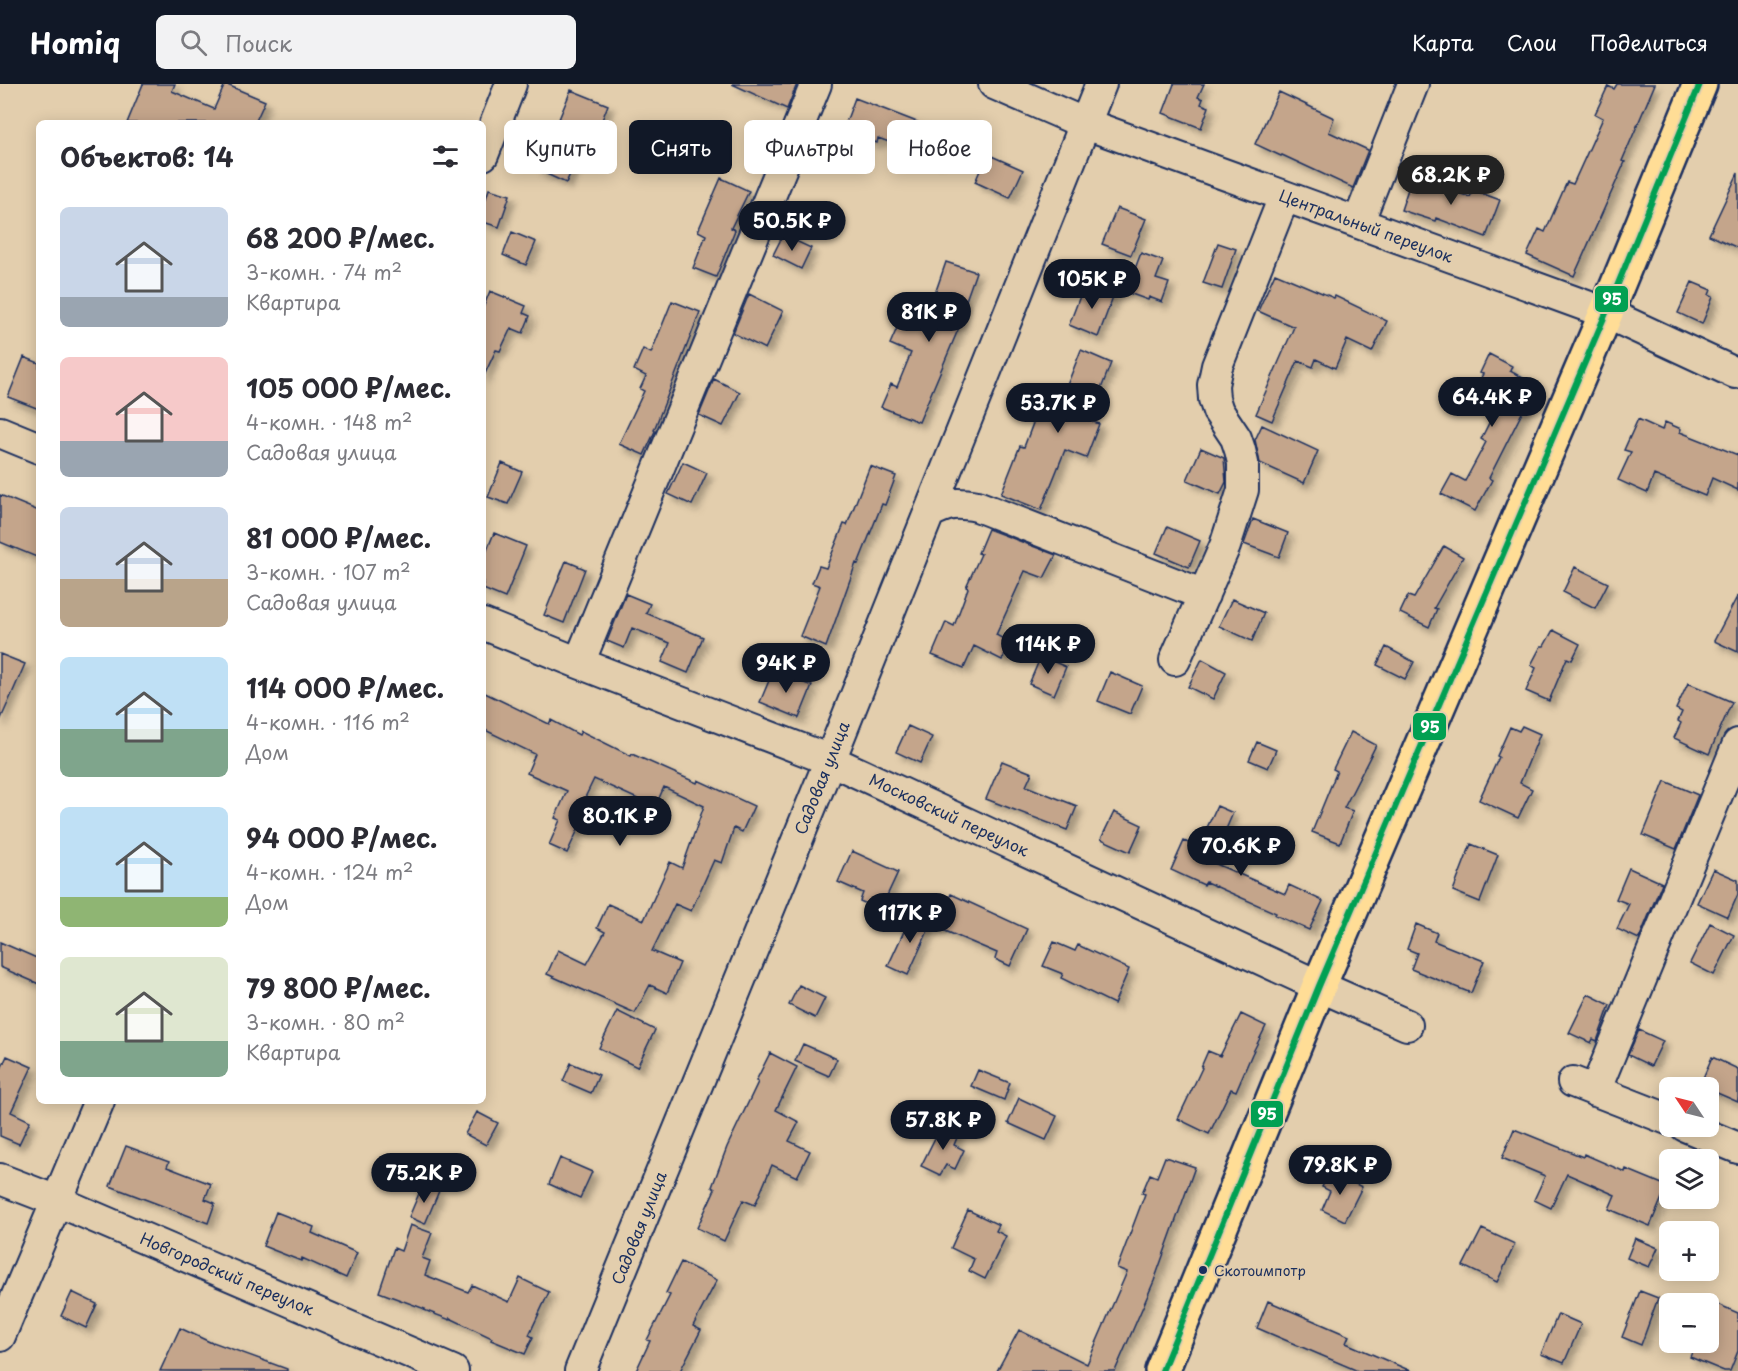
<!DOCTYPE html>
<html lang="ru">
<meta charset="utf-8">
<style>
body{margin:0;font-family:"Playpen Sans",sans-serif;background:#f2f2f3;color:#2b2b33;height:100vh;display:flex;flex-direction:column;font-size:22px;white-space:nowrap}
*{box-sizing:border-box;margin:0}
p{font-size:20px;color:#7c7c81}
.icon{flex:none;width:33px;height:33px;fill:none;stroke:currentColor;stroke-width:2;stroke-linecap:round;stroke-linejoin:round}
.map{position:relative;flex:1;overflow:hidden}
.sheet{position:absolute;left:36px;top:36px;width:450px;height:984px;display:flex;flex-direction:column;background:#fff;border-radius:9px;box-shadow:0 3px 15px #0003}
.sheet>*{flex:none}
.banner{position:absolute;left:504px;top:36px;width:570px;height:54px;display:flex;gap:12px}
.needle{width:39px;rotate:305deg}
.buttons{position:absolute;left:1659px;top:993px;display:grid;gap:12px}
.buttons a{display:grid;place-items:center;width:60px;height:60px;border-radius:9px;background:#fff;box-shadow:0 3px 15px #0003;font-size:30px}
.price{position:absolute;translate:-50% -51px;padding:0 14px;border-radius:21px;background:#111827;color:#fff;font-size:20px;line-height:39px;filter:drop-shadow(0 2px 3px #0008)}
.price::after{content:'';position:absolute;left:50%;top:36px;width:18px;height:14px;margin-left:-9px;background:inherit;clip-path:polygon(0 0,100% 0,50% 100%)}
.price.selected{background:#222;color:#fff}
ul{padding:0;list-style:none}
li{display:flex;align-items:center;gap:18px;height:150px;padding:0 24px}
li span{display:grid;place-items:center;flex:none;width:168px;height:120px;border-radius:9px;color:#555}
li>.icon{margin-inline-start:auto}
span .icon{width:72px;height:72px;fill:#fffc;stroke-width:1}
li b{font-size:26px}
h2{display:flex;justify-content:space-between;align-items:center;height:72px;padding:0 24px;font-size:26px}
.chip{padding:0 21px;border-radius:9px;background:#fff;box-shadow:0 3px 15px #0003;font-size:21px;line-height:54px}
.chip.selected{background:#111827;color:#fff}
header{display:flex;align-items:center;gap:36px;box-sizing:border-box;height:84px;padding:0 30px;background:#111827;color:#fff}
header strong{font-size:28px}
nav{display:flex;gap:33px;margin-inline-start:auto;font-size:21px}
.search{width:420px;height:54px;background:#f2f2f3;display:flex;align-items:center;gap:15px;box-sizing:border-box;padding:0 21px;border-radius:9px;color:#7c7c81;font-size:22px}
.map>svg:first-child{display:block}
.building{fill:#c4a58b;stroke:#1b2f5e;stroke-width:1.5;filter:url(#shadow)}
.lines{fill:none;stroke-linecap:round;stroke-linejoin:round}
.minor-casing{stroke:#1b2f5e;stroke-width:34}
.major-casing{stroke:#1b2f5e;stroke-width:38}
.minor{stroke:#e3cead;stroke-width:30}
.major{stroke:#ffdd96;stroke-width:33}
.bus-1-casing{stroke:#e3cead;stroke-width:10}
.bus-1{stroke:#01a052;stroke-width:6}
.bus-dot{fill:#1b2f5e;stroke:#e3cead;stroke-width:2}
.labels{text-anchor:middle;stroke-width:4.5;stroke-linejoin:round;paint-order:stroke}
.bus-label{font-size:14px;fill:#1b2f5e;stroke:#e3cead;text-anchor:start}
.street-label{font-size:16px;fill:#1b2f5e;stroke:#e3cead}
.line-badge{stroke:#e3cead;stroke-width:2}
.badge-label{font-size:16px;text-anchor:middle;font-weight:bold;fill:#fff}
</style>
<header>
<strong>Homiq</strong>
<div class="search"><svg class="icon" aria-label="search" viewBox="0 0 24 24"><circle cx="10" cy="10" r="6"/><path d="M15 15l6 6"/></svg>Поиск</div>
<nav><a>Карта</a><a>Слои</a><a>Поделиться</a></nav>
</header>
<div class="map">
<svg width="1738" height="1287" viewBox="0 0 1738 1287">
<defs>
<filter id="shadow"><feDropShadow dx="5.5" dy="5.5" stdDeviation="3" flood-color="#0004"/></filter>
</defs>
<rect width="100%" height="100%" fill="#e3cead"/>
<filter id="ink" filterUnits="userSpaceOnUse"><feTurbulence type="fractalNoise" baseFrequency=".0167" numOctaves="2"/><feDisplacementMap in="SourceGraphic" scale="12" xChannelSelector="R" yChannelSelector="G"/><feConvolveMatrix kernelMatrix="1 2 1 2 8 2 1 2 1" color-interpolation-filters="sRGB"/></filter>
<g filter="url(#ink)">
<path class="building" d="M143,0H175L172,7L214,25L225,0L265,17L255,39H127Z
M732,0H797L787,25Z
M1174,0H1204L1198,13L1203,15L1201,20L1209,23L1201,44L1163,29Z
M1617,0H1655L1622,77L1625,78L1574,192L1527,171L1539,145L1545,148L1567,98L1573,100L1603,34L1595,30L1608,2L1614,5Z
M571,6L608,21L596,51L589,48L566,99L538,86Z
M1279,8L1334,34L1329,48L1368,66L1353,104L1282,71L1281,72L1255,60Z
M855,14L948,50L937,75L878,54L877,59L843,46Z
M987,70L1023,86L1010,114L975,98Z
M1738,89V164L1709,151Z
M1412,93L1470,113L1473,106L1500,116L1486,153L1436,134L1435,137L1401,126Z
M721,94L749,107L731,144L735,146L716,193L693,184L706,151L698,147Z
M489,105L510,111L499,143L483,138V124Z
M1117,124L1146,135L1131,171L1102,160Z
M512,148L536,158L526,181L503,171Z
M783,151L811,164L801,185L773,171Z
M1218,159L1236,165L1222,205L1203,199Z
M1141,169L1163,177L1156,195L1169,199L1162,218L1149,213L1148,216L1126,208Z
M946,178L976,188L960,233L963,234L919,338L881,323L891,300L897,303L911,269L890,260L901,235L913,240L922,220L930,224Z
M1275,189L1334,214L1335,212L1387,237L1372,268L1347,256L1335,284L1316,275L1313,283L1298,277L1272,337L1256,330L1294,243L1258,227Z
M1692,198L1711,206L1709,211L1713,213L1702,240L1678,229Z
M1085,199L1114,210L1098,253L1069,241Z
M490,207L526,222L523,229L530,232L523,249L511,244L500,267L496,266L483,294V224Z
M749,210L783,227L765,265L733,249Z
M672,217L700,228L654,346L655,347L644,371L619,360L644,307L640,305L646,292L634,286L643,265L651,269Z
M1081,266L1111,279L1089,336L1099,340L1086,374L1065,366L1041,426L1001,410L1020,362L1024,363L1041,318L1058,324Z
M1489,270L1512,282L1510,287L1536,301L1489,394L1492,396L1475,427L1441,410L1452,390L1465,397L1486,358L1481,355L1495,327L1473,316L1476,310L1473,309L1483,290L1480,289Z
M24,273L39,279V325L8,313Z
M714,295L740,308L723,342L699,331Z
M1638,335L1662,346L1665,338L1681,345L1680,348L1738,371V406L1712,394L1705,412L1654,391L1647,409L1618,396L1631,368L1624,366Z
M1262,341L1318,367L1304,399L1260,379L1255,356Z
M1201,364L1224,374L1226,398L1220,410L1187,396Z
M683,378L707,389L692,421L668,410Z
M502,379L522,388L508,420L488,413Z
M870,382L896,392L885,421L882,420L858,480L856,479L826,563L800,552L820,502L812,499L819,482L826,484L844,440L847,441Z
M0,411L39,427V474L0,458Z
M1253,435L1288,449L1279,473L1244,460Z
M1167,443L1200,457L1189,483L1156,469Z
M988,445L1056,471L1044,494L1025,487L996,551L1011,559L1002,576L974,562L964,584L932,571L946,538L954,542L968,504L966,503L981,470L978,469Z
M494,449L526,462L505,514L483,505V476Z
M1444,462L1463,473L1434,524L1437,525L1429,543L1400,529L1408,512L1414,514Z
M566,477L585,485L564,539L544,531Z
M1575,483L1608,499L1595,524L1563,508Z
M626,510L650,520L646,529L703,553L688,589L662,578L670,559L632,544L624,564L607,557Z
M1738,511V568L1714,557Z
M1232,515L1264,529L1252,557L1219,542Z
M1553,546L1580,560L1572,576L1567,574L1549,617L1526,607L1536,584L1531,581L1541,562H1544Z
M1386,563L1414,578L1405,595L1377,581Z
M0,570L25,580L0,637Z
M1041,572L1066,583L1054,611L1029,600Z
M1202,575L1226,588L1213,615L1188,603Z
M773,587L812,602L799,634L760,618Z
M1110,588L1142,602L1130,630L1098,617Z
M1688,599L1732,618L1709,670L1674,654L1681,639L1678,637L1682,628L1676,625Z
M483,608L549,640L551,636L579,651L581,647L631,672L632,670L697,699L698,696L754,722L742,748L734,744L722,779L714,776L691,827L675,820L652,867L680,879L667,909L650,901L635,929L547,890L558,866L587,880L605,848L597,844L608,820L644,836L670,778L682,784L704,722L664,703L655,723L594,695L577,730L584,733L567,769L549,761L560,736L555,734L567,707L527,689L535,670L483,645Z
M908,642L932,653L920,679L896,668Z
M1522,642L1540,650L1520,699L1532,705L1518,734L1479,716L1499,673L1497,672L1510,643L1519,647Z
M1351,648L1376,661L1344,724L1353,727L1340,759L1312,748L1337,687L1333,685Z
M1257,658L1276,666L1268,684L1249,676Z
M1002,677L1032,689L1026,702L1077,722L1067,746L986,715Z
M1665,697L1698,711L1676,765L1643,751Z
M1217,722L1233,729L1215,771L1217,772L1214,779L1285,810L1289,801L1323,817L1309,846L1275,831L1276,829L1206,798L1204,801L1171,786L1184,757L1198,763Z
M1114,728L1142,741L1130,768L1101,755Z
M1471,760L1498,771L1480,818L1453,807Z
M852,767L898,788L885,816L880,814L876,824L860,817L863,809L838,798Z
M1629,784L1662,799L1639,855L1617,845L1629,820L1616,815Z
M1713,785L1738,796V810L1728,833L1697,819Z
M951,810L1027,845L1010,882L995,875L997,869L936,843Z
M912,830L932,838L908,891L888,882Z
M1710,839L1734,851L1714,891L1690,879Z
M1416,840L1437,849L1434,857L1484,877L1471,909L1411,885L1417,869L1407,865Z
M0,858L39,875V900L0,883Z
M1054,858L1075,867L1078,861L1129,885L1114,920L1061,894L1063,890L1043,882Z
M799,901L825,914L815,934L789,921Z
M1588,910L1610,921L1597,957L1593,955L1591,959L1569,949Z
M617,927L655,946L637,983L599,964Z
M1241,930L1266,942L1252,970L1236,1007L1231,1005L1209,1050L1178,1035L1202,984L1201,983L1208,967L1220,972Z
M1639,946L1663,957L1651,982L1628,971Z
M803,960L837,975L829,992L795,977Z
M770,969L797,983L776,1026L799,1038L789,1057L810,1067L797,1093L772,1081L755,1121L743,1116L724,1157L697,1144L715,1105L712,1103L727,1063L758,998L756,997Z
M7,972L32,983L11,1028L30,1037L19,1060L0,1052V987Z
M1712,973L1738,985V1018L1708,1005V1004L1700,1001Z
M571,979L599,991L591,1009L563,997Z
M978,986L1010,999L1004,1016L971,1002Z
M1019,1014L1057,1032L1046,1056L1008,1039Z
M477,1028L498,1039L486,1061L465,1050Z
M942,1040L959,1049L954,1061L964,1066L955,1085L946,1081L940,1091L921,1082Z
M1514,1045L1583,1073L1584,1070L1625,1088L1626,1085L1667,1102L1650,1142L1609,1125L1615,1111L1567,1090L1551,1124L1534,1116L1545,1092L1502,1074Z
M126,1062L169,1078L167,1083L211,1100L205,1115L215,1119L208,1139L110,1102Z
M1165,1073L1195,1083L1154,1197L1115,1287H997L1019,1246L1087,1280L1127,1188L1117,1184L1145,1110L1142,1109L1150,1090L1157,1093Z
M560,1074L592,1088L580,1114L549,1100Z
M1330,1087L1362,1103L1345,1137L1322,1126L1330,1107L1322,1103Z
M423,1100L439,1107L425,1140L409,1133Z
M968,1126L999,1141L996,1147L1006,1152L985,1195L969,1187L974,1175L951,1164Z
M276,1128L314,1143L312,1149L357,1169L346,1194L302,1174L301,1177L263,1162Z
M410,1141L432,1149L422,1174L430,1177L425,1191L468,1208L472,1201L509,1218L520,1194L549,1208L529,1251L533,1253L525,1270L491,1256L492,1254L450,1234V1236L424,1226L425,1225L379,1208L394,1164L401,1167Z
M1482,1145L1515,1160L1497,1198L1463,1182Z
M1635,1154L1658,1164L1649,1183L1627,1174Z
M681,1178L717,1196L693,1242L701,1246L680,1287H636L650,1257L647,1256L670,1211L666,1209Z
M1640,1207L1658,1214L1641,1261L1622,1253Z
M72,1208L97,1220L86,1244L61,1232Z
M1708,1216L1738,1229V1267L1730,1287H1724L1690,1273L1696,1258H1708Z
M1268,1217L1349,1252L1346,1259L1411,1287H1358L1257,1244Z
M1558,1230L1581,1240L1564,1279L1541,1270Z
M180,1244L212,1259L213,1258L287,1285V1287H160Z"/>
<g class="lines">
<defs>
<path id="minor" d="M994,0L1086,40L1606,229L1735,289
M483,71L511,0
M1358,139L1413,0
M0,348L39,364
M929,429C948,419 956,418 977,422L1204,511
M483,540L579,579L830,676L1319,902L1407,941
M1175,576L1225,462L1243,406V379L1240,366L1236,354L1218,327L1214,315L1213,301L1217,282L1284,113
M579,579L816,0
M1573,998L1670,1036
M1595,1007L1738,660
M1685,1042L1738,1064
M0,1095L57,1117L453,1287
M0,1252L99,1017
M580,1287L830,676L1101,0"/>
<path id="major" d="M1162,1287L1319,902L1606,229L1700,0"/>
</defs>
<use href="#minor" class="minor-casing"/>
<use href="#major" class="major-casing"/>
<use href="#minor" class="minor"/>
<use href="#major" class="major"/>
<defs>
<path id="bus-1" d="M1162,1287L1319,902L1606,229L1700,0"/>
</defs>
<use href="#bus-1" class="bus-1-casing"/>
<use href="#bus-1" class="bus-1"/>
</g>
</g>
<circle class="bus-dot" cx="1203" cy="1186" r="5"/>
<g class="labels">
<g class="bus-label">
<text x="1214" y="1192">Скотоимпотр</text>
</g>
<g class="street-label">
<text transform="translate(1366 142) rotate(20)" y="6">Центральный переулок</text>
<text transform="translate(822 694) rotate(-68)" y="6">Садовая улица</text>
<text transform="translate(949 731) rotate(25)" y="6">Московский переулок</text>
<text transform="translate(639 1144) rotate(-68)" y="6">Садовая улица</text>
<text transform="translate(227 1190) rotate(23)" y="6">Новгородский переулок</text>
</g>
</g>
<g class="line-badge">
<rect x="1594" y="201" width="35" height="28" rx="6" fill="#01a052"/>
<rect x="1412" y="628" width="35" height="29" rx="6" fill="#01a052"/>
<rect x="1250" y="1016" width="34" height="28" rx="6" fill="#01a052"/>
</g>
<g class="badge-label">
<text x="1612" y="221">95</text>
<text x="1430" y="649">95</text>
<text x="1267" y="1036">95</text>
</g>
</svg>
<div class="buttons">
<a><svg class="needle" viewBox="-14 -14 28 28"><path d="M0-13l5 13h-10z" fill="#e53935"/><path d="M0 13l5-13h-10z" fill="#7c7c81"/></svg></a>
<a><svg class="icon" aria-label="layers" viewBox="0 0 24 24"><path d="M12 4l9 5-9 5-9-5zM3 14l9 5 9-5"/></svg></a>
<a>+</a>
<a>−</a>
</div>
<b class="price selected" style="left:1451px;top:122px">68.2K ₽</b>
<b class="price" style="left:792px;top:168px">50.5K ₽</b>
<b class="price" style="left:1092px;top:226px">105K ₽</b>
<b class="price" style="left:929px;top:259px">81K ₽</b>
<b class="price" style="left:1492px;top:344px">64.4K ₽</b>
<b class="price" style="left:1058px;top:350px">53.7K ₽</b>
<b class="price" style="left:1048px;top:591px">114K ₽</b>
<b class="price" style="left:786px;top:610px">94K ₽</b>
<b class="price" style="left:620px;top:763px">80.1K ₽</b>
<b class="price" style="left:1241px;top:793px">70.6K ₽</b>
<b class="price" style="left:910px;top:860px">117K ₽</b>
<b class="price" style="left:943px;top:1067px">57.8K ₽</b>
<b class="price" style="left:1340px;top:1112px">79.8K ₽</b>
<b class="price" style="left:424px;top:1120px">75.2K ₽</b>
<div class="banner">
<a class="chip">Купить</a>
<a class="chip selected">Снять</a>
<a class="chip">Фильтры</a>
<a class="chip">Новое</a>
</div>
<section class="sheet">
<h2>Объектов: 14<svg class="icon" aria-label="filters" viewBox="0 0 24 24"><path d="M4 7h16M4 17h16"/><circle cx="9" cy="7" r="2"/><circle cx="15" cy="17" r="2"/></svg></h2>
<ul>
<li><span style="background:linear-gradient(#c9d6e8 75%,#9aa5b1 0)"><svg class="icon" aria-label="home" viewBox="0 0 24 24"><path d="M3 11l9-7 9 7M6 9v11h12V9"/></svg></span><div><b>68 200 ₽/мес.</b><p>3-комн. · 74 m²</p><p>Квартира</p></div></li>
<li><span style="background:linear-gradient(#f6c9c9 70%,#9aa5b1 0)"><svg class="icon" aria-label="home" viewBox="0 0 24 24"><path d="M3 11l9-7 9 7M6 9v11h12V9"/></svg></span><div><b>105 000 ₽/мес.</b><p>4-комн. · 148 m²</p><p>Садовая улица</p></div></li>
<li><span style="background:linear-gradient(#c9d6e8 60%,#b9a48a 0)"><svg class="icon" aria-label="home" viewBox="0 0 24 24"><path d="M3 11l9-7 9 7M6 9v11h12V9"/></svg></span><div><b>81 000 ₽/мес.</b><p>3-комн. · 107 m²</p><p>Садовая улица</p></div></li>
<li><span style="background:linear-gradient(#bfe0f5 60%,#7fa58c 0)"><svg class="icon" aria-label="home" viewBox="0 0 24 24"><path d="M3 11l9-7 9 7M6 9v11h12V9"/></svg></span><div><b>114 000 ₽/мес.</b><p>4-комн. · 116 m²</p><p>Дом</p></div></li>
<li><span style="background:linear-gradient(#bfe0f5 75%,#8fb573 0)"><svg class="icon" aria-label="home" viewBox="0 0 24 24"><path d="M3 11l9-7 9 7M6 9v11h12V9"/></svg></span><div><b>94 000 ₽/мес.</b><p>4-комн. · 124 m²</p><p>Дом</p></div></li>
<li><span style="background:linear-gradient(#dfe7d0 70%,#7fa58c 0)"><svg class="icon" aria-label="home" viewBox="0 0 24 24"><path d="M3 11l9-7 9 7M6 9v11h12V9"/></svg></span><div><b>79 800 ₽/мес.</b><p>3-комн. · 80 m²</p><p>Квартира</p></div></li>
</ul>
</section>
</div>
